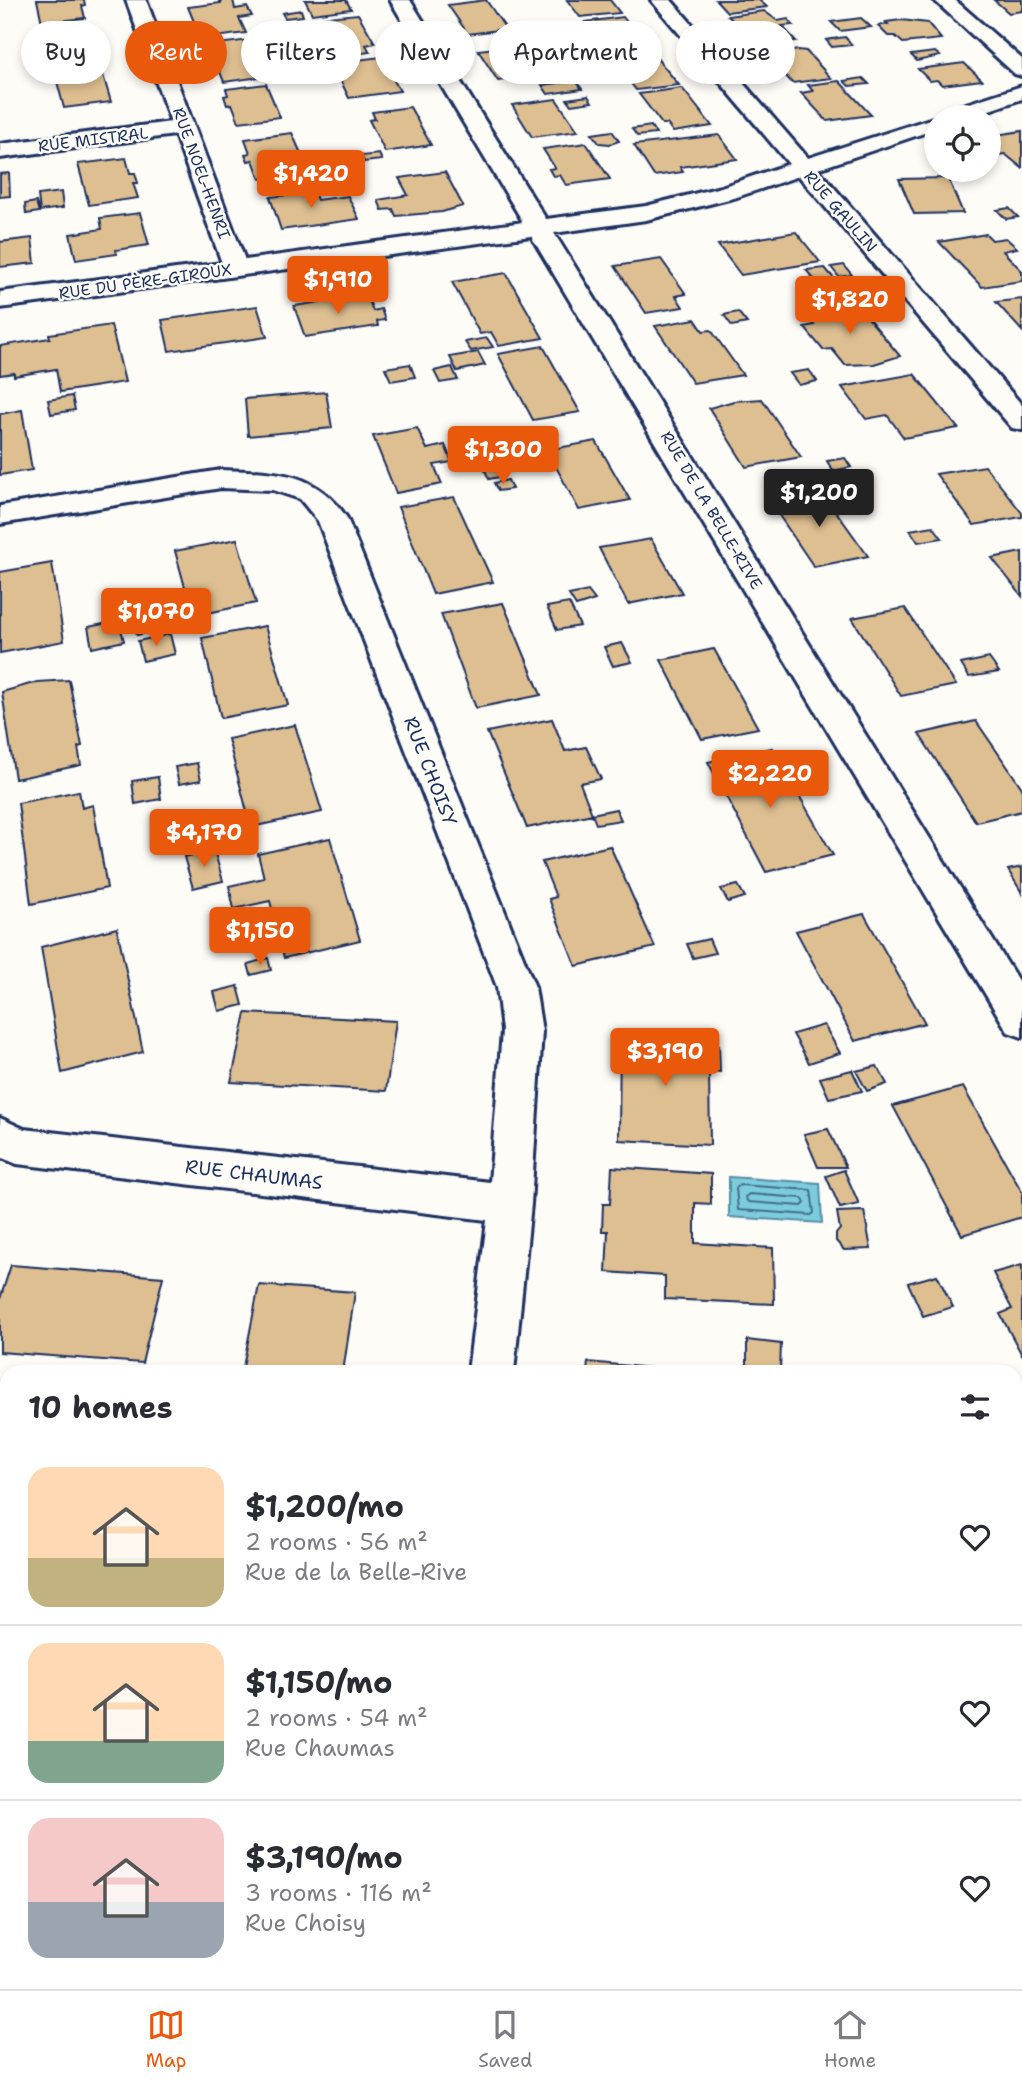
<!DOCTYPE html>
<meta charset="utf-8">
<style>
body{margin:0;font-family:"Shantell Sans",sans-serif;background:#f2f2f3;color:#2b2b33;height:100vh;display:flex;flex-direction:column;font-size:26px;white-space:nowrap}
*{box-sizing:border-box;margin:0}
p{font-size:23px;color:#7c7c81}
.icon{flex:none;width:38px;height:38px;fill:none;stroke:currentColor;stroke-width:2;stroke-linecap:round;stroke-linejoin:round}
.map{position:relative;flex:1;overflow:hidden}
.drawer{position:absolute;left:0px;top:1365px;width:1022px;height:625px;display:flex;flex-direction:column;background:#fff;border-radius:21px 21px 0 0;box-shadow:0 4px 10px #0003}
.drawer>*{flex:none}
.top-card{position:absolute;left:21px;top:21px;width:980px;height:63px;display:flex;gap:14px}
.tools{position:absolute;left:924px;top:105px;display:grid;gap:14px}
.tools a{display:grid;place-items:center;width:77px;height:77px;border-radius:50%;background:#fff;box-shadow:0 4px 10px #0003;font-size:35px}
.price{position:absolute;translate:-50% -60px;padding:0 16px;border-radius:7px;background:#ea580c;color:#fff;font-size:23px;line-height:46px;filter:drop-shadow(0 2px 4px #0008)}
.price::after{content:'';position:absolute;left:50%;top:42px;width:21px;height:16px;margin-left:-10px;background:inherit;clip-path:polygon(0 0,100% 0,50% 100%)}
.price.active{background:#222;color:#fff}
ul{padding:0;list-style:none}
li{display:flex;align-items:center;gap:21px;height:175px;padding:0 28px}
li+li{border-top:2px solid #e1e1e2}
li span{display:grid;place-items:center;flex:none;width:196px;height:140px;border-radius:21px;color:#555}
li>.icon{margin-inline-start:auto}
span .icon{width:84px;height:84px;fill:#fffc;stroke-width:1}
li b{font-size:30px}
h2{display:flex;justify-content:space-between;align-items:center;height:84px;padding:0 28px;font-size:30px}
.tag{padding:0 24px;border-radius:32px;background:#fff;box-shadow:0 4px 10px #0003;font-size:24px;line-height:63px}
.tag.active{background:#ea580c;color:#fff}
.tabs{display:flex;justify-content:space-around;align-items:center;height:98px;border-top:2px solid #e1e1e2;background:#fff;font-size:19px;color:#7c7c81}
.tabs a{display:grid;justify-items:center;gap:4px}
.tabs .active{color:#ea580c}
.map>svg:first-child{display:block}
.water{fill:#7dccdb;stroke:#568da9;stroke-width:2}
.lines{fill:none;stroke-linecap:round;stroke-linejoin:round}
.shore{stroke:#426e90;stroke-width:2}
.building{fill:#debf91;stroke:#1b2f5e;stroke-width:2}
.minor-casing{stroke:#1b2f5e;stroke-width:6}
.minor{fill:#fdfcf7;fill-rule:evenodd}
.labels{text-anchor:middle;stroke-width:5;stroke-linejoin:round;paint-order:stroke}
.far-street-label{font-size:16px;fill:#1b2f5e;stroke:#fdfcf7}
.street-label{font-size:19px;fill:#1b2f5e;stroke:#fdfcf7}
</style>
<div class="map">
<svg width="1022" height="1989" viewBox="0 0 1022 1989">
<rect width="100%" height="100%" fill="#fdfcf7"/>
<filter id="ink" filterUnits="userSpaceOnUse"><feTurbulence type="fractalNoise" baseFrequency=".0143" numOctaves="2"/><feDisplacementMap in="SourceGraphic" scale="14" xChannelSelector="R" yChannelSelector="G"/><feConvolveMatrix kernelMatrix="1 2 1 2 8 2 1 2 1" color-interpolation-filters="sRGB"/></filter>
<g filter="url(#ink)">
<path class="water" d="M729,1177L820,1183L822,1223L729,1217Z"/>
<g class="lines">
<path class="shore" d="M740,1185L811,1190L814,1213L811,1215L738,1210L736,1188Z
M749,1194L802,1198L805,1203L802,1206L748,1202L745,1197Z"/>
</g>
<path class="building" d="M37,0H84L85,5L82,6L85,18L42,23Z
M219,0H233L235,9L247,7L252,16L239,18L246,33L201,39L188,7L221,3Z
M305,0H346L351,9L312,14Z
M486,0L506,29L468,34L448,5Z
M567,0H610L620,13L580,17Z
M716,0H759L767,7L727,12Z
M994,0H1022V11L1009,13Z
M301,10L303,16L285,18L282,13Z
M764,11L778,21L788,19L793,25L782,26L796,41L759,46L728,16Z
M358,14L375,43L366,45L370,52L339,56L322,25L330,24L326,17Z
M623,17L643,42L604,47L585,22Z
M861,18L871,27L840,31L831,22Z
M901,20L928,23L941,39L903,43L895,36H888L878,26L888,24L886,22Z
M84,29L94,61L51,67L43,34Z
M539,37L545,44H541L543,47L531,48L523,39Z
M845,37L852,45L832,47L826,40Z
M250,40L267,76L224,82L209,45Z
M514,46L535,76L498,81L478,50Z
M798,50L806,51L831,78L792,83L768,56Z
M935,52L940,56L917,61L911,55Z
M655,56L679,85L636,90L614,61Z
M381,57L384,63L390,62L395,71L389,72L400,91L349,98L332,63Z
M559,62L564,70L547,72L542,65Z
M964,63L982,80L942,85L937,80L930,81L918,69Z
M101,68L111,102L64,108L55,74L47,75L46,72Z
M863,78L869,84L849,86L844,81Z
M576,81L582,89L548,94L542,85Z
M839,81L871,115L827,121L801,93L813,91L808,85Z
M266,84L280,117L239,122L232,104L227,105L224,96L228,95L226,89Z
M682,88L712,126L673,132L667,124H662L639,94Z
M588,96L592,102L571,105L567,99Z
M556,99L578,131L532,137L512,105Z
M410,107L431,145L385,152L369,120L375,119L372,112Z
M651,126L656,134L637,136L632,129Z
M612,131L619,141L610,144L599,143L592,134Z
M1022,131V168L1005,154L989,156V136Z
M292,133L309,172L260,179L253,160L248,161L245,154L250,153L245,139Z
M719,135L737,159L680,167L683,172L654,176L634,145Z
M586,143L610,179L566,185L560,175L553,176L549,169L555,168L543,149Z
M379,154L382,160L364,162L361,156Z
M126,158L130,173H135L138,183H133L138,198L89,205L78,164Z
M356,171L359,179L337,182L333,174Z
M445,172L463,206L442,212L396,216L393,209L382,210L378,200L408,195L399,178Z
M9,173L10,196L0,197V174Z
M948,178L963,213L914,214L899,179Z
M61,192L63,208L40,211L38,195Z
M314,192L317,200L348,196L359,219L281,230L270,197Z
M36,202L39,212L26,214L25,204Z
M1009,208L1018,217L1006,219L997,210Z
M140,213L149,245L116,250L117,254L76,260L70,234L102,229L100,218Z
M796,232L820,262L741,275L718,245Z
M986,234L992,240L1006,238L1017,248L1003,251L1022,271V281L982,287L939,242Z
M32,238L35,263L0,267V242Z
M661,259L686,294L676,296L683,307L646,313L615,266Z
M844,265L852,275L839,277L831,267Z
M825,268L837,282L819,285L806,270Z
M506,273L543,338L499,346L491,332L480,334L452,282Z
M367,295L373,311L381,309L385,320L377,321L378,326L305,337L294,306Z
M1022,299V331L996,302Z
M257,306L267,337L169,351L162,320Z
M859,307L900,356L874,364L845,365L832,349L823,350L804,327L814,325L807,316L831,308Z
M738,312L747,323L732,326L724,315Z
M695,319L703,331L711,330L743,375L693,383L655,326Z
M111,325L125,382L60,392L56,369L14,376V373L0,375V346L50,338L49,334Z
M487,338L493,347L471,351L465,342Z
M543,346L580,412L533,420L498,354Z
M478,352L485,365L457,371L450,357Z
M410,364L415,377L391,381L385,368Z
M452,367L458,380L440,383L434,371Z
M809,370L817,381L799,385L790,373Z
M914,374L958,428L904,438L887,415L866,419L842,387Z
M326,392L332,428L248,436L245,399Z
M72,396L75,410L51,414L48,400Z
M762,399L801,457L746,467L709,408L734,401Z
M22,410L32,470L0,475V414Z
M417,428L427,449L445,445L452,462L434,465L442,484L396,493L373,436Z
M521,437L531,457L504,461L494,441Z
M596,441L630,500L579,510L547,450Z
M845,458L851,467L833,471L827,461Z
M498,463L504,476L489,479L483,466Z
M985,466L1022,513V517L974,525L936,474Z
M857,473L871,493L847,498L832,477Z
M508,480L512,489L498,491L494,483Z
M822,492L868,556L814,567L770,502Z
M454,497L493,582L433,594L398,507Z
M933,526L942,538L918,542L910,530Z
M237,539L256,603L193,616L175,551Z
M651,539L682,593L628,604L599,548Z
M1022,552V596L992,558Z
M52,563L64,641L0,653V572Z
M588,591L595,600L576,606L569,595Z
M503,603L541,695L476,708L441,614Z
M569,603L580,626L557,630L547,607Z
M905,608L956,685L901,696L852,618Z
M119,621L124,641L92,648L88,627Z
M160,622L162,630L137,635L135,627Z
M265,626L288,705L221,718L202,638Z
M170,634L175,654L143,661L138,641Z
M622,643L632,662L613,666L604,647Z
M714,649L758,728L702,739L661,660Z
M989,658L999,672L969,677L961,664Z
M69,680L82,746L78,747L81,765L15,779L2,692L37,682Z
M552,719L565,751L586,747L601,779L580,783L592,814L527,828L487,732Z
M976,721L1022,788V811L976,822L919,734Z
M295,725L322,812L251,827L228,739Z
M772,748L833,855L766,872L708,762Z
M197,763L201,780L179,784L175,767Z
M158,777L161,799L135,804L132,781Z
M79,791L82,808L93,805L107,888L31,904L18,803Z
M616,809L621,820L596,824L592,814Z
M330,838L360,940L284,958L270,901L234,909L229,886L264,878L258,854Z
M610,846L655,947L576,966L549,899L556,897L542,862Z
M214,850L223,881L193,888L184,857Z
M1022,867V893L1008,870Z
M738,885L745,897L728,902L721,889Z
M864,914L925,1023L855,1041L796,931Z
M117,928L143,1052L62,1073L41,947Z
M709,939L715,953L693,958L687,944Z
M268,958L271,970L251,975L248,964Z
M238,986L243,1005L219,1011L214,992Z
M246,1013L396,1021L386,1091L231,1082Z
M824,1025L840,1053L809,1063L793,1034Z
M620,1031L694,1035V1043L719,1045L720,1072L709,1071L710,1145L619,1140Z
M877,1066L887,1084L867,1091L856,1071Z
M852,1070L862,1091L829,1098L820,1078Z
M963,1087L1022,1192V1217L962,1235L893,1106Z
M828,1129L846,1167H818L804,1134Z
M612,1167L711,1174V1204L695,1203V1243L773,1248L774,1304L665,1299V1276L606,1272L608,1231H602L603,1204H610Z
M844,1170L859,1204L840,1208L826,1176Z
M864,1211L871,1249L844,1250L836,1241V1234L840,1229L837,1212Z
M11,1265L163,1277L142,1363L0,1352V1299Z
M1022,1265V1355L1000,1314L1012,1309L993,1273Z
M937,1275L953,1307L923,1316L908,1283Z
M259,1285L355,1292L343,1372H242Z
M747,1340L781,1344L780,1371L747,1366Z
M588,1362L693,1372H587Z
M0,1588L7,1589V1638H1L0,1642Z
M1015,1698L1022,1771V1780L1015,1779Z"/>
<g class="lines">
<defs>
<path id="minor" d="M126,0H146L245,260L523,222L390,0H410L546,219L646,206L721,187L789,164L651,0H671L808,158L939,116L941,112L1022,86V99L969,117H936V129L818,169L1022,405V430L1012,428L799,176L737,197L646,220L554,233L1022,987V1037L1008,1032L531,236L0,308V292L222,263L175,135L0,158V144L171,122Z
M934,0H955L1022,59V76L1015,74Z
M221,470C274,472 314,469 347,518L535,987L542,1031L531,1204L514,1372H468L487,1220L17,1164L0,1157V1118L24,1129L490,1182L502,1031L497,987L318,521L300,499L273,490L221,488L0,524V506Z
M0,1769L7,1770V1824L0,1823Z
M1015,1900L1022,1901V1957L1015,1956Z
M390,1983H448L447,1989H389Z"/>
</defs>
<use href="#minor" class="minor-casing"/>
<use href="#minor" class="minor"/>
</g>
</g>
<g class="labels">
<g class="far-street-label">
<text transform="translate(93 139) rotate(-7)" y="6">RUE MISTRAL</text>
<text transform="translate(202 173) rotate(70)" y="6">RUE NOEL-HENRI</text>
<text transform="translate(841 211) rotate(49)" y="6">RUE GAULIN</text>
<text transform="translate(145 281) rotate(-8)" y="6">RUE DU PÈRE-GIROUX</text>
<text transform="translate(712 510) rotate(59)" y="6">RUE DE LA BELLE-RIVE</text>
</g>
<g class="street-label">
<text transform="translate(431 771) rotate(69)" y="7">RUE CHOISY</text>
<text transform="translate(254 1174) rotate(7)" y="7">RUE CHAUMAS</text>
</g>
</g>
</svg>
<div class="tools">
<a><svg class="icon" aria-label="locate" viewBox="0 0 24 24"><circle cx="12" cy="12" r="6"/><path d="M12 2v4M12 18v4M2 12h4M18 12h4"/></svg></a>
</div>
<b class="price" style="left:311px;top:210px">$1,420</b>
<b class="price" style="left:338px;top:316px">$1,910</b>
<b class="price" style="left:850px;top:336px">$1,820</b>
<b class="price" style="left:503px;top:486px">$1,300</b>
<b class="price active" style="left:819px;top:529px">$1,200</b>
<b class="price" style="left:156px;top:648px">$1,070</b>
<b class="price" style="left:770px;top:810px">$2,220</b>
<b class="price" style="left:204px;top:869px">$4,170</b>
<b class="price" style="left:260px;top:967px">$1,150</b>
<b class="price" style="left:665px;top:1088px">$3,190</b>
<div class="top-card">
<a class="tag">Buy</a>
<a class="tag active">Rent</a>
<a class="tag">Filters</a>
<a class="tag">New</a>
<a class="tag">Apartment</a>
<a class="tag">House</a>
</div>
<section class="drawer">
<h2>10 homes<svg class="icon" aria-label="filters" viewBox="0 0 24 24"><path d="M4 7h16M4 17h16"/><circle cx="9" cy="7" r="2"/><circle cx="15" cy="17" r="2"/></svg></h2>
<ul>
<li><span style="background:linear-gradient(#ffd9b3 65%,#c2b280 0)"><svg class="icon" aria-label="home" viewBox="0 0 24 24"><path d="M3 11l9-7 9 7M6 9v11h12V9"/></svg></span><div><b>$1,200/mo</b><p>2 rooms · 56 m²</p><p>Rue de la Belle-Rive</p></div><svg class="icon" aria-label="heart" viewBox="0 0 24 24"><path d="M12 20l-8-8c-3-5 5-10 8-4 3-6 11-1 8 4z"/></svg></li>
<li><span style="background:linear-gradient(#ffd9b3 70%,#7fa58c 0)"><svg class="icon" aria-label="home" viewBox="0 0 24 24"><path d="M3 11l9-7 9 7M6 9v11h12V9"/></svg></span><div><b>$1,150/mo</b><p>2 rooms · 54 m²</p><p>Rue Chaumas</p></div><svg class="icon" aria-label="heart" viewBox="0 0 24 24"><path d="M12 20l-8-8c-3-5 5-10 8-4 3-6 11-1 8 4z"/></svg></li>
<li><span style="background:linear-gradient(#f6c9c9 60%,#9aa5b1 0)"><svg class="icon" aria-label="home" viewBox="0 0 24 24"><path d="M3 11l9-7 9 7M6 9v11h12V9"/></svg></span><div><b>$3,190/mo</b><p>3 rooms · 116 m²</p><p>Rue Choisy</p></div><svg class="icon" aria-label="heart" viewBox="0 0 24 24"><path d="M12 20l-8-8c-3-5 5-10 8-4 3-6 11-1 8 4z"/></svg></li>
</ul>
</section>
</div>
<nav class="tabs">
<a class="active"><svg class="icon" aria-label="map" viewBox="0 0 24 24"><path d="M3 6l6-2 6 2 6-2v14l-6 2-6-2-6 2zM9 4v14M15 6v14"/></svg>Map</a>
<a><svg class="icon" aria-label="saved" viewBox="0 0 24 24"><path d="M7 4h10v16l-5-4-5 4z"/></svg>Saved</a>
<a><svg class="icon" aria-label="home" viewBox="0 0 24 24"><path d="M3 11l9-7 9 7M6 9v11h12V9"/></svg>Home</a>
</nav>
